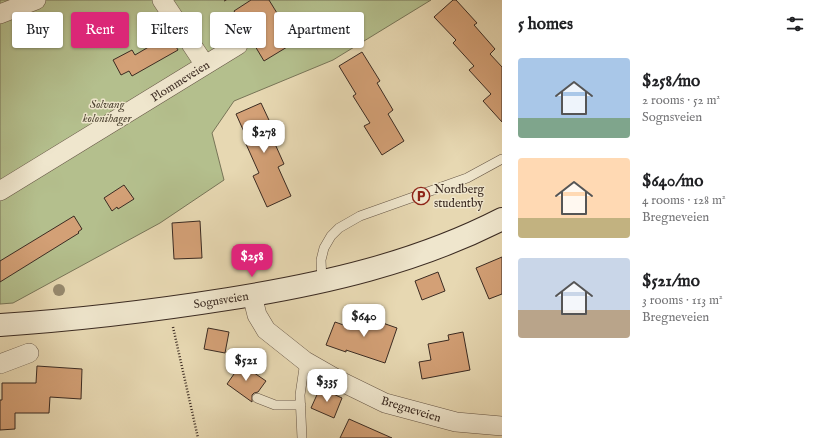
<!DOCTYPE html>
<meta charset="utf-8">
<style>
body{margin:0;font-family:"IM FELL English",serif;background:#f2f2f2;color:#202124;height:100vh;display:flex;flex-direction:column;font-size:15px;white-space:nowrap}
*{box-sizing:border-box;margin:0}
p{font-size:13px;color:#757577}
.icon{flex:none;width:22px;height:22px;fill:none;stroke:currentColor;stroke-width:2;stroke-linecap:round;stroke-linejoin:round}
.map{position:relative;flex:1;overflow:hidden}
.panel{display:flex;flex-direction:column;background:#fff;width:320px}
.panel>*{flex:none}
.hud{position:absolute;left:12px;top:12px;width:380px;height:36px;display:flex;gap:8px}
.price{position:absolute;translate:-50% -34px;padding:0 9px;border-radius:8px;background:#fff;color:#222;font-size:13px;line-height:26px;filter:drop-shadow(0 1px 2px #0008)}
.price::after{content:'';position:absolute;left:50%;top:24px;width:12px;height:9px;margin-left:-6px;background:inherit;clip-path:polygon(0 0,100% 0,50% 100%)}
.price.selected{background:#db2777;color:#fff}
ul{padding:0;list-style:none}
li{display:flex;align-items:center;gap:12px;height:100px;padding:0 16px}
li span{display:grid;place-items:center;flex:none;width:112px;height:80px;border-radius:4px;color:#555}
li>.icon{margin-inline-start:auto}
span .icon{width:48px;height:48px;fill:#fffc;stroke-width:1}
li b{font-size:17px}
h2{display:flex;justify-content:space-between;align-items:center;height:48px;padding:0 16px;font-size:17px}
.tag{padding:0 14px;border-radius:4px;background:#fff;box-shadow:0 1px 3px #0004;font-size:14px;line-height:36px}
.tag.selected{background:#db2777;color:#fff}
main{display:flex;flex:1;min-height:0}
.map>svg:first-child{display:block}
.green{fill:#b4bf8d;stroke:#787558}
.building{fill:#d3a076;stroke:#3b2b22}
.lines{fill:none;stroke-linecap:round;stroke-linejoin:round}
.lane-casing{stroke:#665646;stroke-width:10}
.street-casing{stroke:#665646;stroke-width:20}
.secondary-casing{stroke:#3b2b22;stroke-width:24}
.path{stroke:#3b2b22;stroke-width:2.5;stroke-dasharray:1 2;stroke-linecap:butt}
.lane{stroke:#efe6cd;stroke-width:9}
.street{stroke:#efe6cd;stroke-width:19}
.secondary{stroke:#efe6cd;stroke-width:22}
.tree{fill:#96896e}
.labels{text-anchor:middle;stroke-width:3;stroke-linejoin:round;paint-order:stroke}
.street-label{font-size:12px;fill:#3b2b22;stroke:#efe6cd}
.park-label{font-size:12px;font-style:italic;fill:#534937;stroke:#efe6cd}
.poi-label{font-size:12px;fill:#3b2b22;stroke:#efe6cd;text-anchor:start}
</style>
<main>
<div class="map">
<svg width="502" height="438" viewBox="0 0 502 438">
<rect width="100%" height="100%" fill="#e7d8b2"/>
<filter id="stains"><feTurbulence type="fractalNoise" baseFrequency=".005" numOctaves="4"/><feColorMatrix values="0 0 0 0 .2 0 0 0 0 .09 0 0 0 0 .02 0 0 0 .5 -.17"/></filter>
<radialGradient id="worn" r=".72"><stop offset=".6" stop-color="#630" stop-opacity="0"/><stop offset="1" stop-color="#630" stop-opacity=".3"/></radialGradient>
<path class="green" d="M0,0H431L333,60L234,101L212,133L224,180L160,223L13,303L0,304Z"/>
<path class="building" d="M251,0H269L280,18L277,20L292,44L264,61L234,11Z
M453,0H456L477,23L474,25L495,49L490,54L502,67V122L483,101L491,94L469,70L474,66L453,43L456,40L434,17Z
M41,13L49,30L33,36L26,19Z
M169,35L178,50L132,76L129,71L121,75L113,60L132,50L135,55Z
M362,52L380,81L377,83L393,110L388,114L404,141L382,155L364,126L370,123L353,96L356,94L339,66Z
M261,103L275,133L271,135L284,164L278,167L291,196L267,207L253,176L259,173L246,144L249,143L236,114Z
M124,185L134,199L118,209L117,207L112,211L104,198Z
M74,216L82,229L78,232L79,233L0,282V261Z
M200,221L202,258L174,259L172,223Z
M502,257V294L489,299L476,268Z
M438,272L445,291L422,300L415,281Z
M357,314L397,328L385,363L346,350V352L326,345L335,322L352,328Z
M208,328L229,332L225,353L204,349Z
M463,332L470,370L422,379L419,362L431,360L428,344L449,340L448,335Z
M241,364L266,381L258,392L254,393L252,395V402L227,384Z
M37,366L82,369L81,399L50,397L49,413H15V429L0,430V400H2V383H36Z
M320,388L342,398L334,418L311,408Z
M349,419L392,438H340Z"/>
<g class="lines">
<defs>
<path id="lane" d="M322,282L321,260L324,248L331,236L339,228L360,216L467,178L502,159
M257,398L275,405H301
M302,438L300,395L305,361"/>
<path id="street" d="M162,0L205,65
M0,14L36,0
M0,191L238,45
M252,295L257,315L266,330L305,361L340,381L385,403L456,422L502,426
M0,364L29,353"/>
<path id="secondary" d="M0,325C76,320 152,311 228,299C323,284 416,263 502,219"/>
</defs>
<use href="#lane" class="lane-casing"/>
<use href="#street" class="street-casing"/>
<use href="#secondary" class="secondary-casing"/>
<path class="path" d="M225,0L226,2
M173,327L198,438"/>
<use href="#lane" class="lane"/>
<use href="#street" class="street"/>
<use href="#secondary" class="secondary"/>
</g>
<circle class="tree" cx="59" cy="290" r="6"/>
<defs>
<symbol id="parking-ring" viewBox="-11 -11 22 22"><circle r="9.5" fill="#efe6cd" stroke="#8f2418" stroke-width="1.5"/><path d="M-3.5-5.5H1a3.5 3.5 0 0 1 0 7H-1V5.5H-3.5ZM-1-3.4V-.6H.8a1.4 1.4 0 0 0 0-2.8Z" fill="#8f2418"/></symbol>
</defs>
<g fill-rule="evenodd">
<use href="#parking-ring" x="411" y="186" width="20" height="20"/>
</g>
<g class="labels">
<g class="street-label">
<text transform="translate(180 81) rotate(-32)" y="4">Plommeveien</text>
<text transform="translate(221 300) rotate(-9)" y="4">Sognsveien</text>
<text transform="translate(411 409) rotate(17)" y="4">Bregneveien</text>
</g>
<g class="park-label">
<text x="107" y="108">Solvang<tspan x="107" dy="14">kolonihager</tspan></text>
</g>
<g class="poi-label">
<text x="434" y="193">Nordberg<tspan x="434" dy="14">studentby</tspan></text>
</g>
</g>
<rect width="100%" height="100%" filter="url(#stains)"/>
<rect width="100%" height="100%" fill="url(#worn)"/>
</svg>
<b class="price" style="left:264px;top:154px">$278</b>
<b class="price selected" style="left:252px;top:278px">$258</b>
<b class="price" style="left:364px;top:338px">$640</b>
<b class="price" style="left:246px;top:382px">$521</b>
<b class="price" style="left:327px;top:403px">$335</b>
<div class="hud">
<a class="tag">Buy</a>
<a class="tag selected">Rent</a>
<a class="tag">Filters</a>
<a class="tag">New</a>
<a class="tag">Apartment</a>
</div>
</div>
<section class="panel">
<h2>5 homes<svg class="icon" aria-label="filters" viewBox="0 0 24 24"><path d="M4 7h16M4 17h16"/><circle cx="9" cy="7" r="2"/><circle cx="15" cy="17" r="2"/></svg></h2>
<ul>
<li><span style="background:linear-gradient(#a9c7e8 75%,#7fa58c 0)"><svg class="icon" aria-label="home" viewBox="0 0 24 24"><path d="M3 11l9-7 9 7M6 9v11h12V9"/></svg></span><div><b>$258/mo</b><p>2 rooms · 52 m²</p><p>Sognsveien</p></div></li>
<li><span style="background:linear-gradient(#ffd9b3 75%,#c2b280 0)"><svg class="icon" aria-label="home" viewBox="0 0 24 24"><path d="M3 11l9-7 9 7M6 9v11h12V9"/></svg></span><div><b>$640/mo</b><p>4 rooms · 128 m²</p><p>Bregneveien</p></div></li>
<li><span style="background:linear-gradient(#c9d6e8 65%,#b9a48a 0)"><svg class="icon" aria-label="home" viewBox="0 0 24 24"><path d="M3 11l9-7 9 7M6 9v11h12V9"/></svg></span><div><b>$521/mo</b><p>3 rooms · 113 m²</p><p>Bregneveien</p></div></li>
</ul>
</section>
</main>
